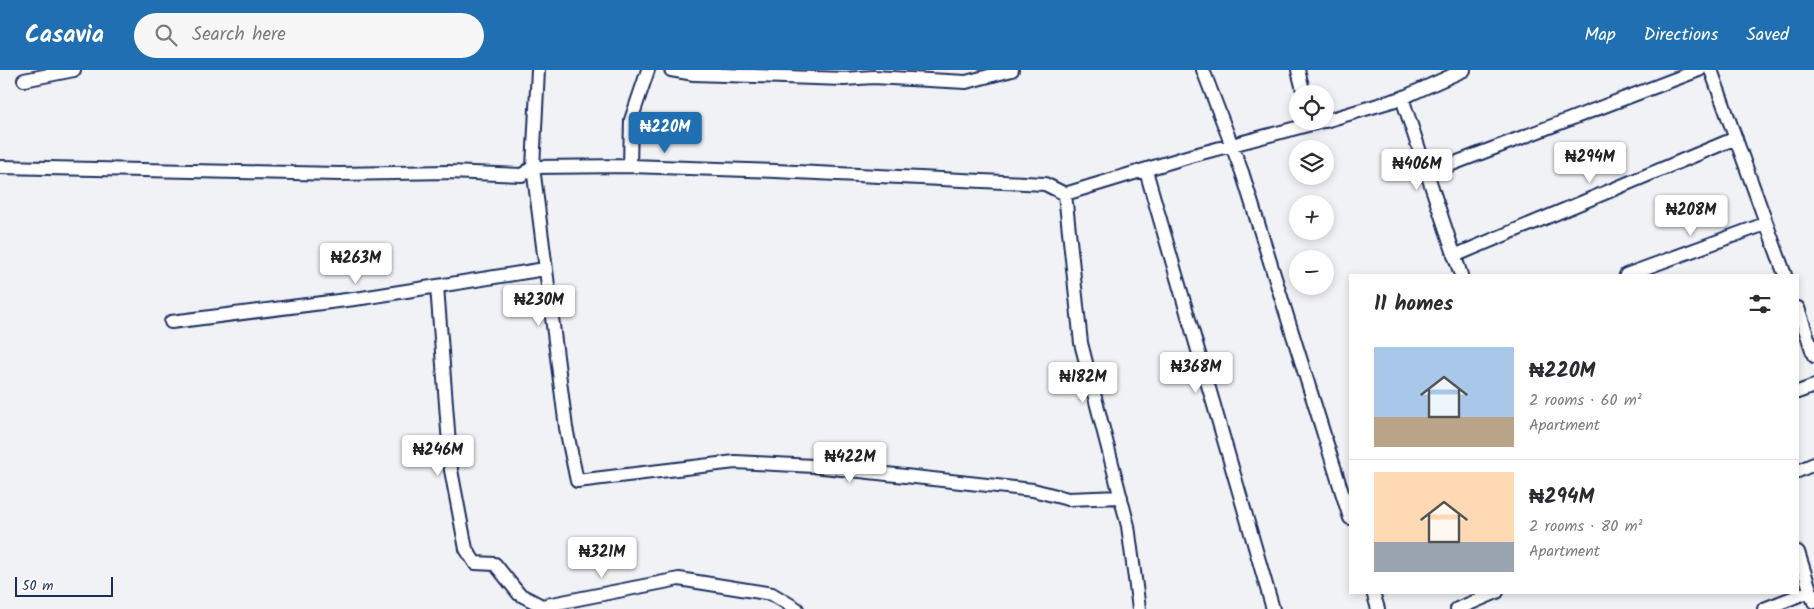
<!DOCTYPE html>
<meta charset="utf-8">
<style>
body{margin:0;font-family:Kalam,sans-serif;background:#f7f7f7;color:#2b2b33;height:100vh;display:flex;flex-direction:column;font-size:19px;white-space:nowrap}
*{box-sizing:border-box;margin:0}
p{font-size:16px;color:#7c7c81}
.icon{flex:none;width:28px;height:28px;fill:none;stroke:currentColor;stroke-width:2;stroke-linecap:round;stroke-linejoin:round}
.map{position:relative;flex:1;overflow:hidden}
.details{position:absolute;left:1349px;top:204px;width:450px;height:320px;display:flex;flex-direction:column;background:#fff;border-radius:0px;box-shadow:0 2px 8px #0003}
.details>*{flex:none}
.buttons{position:absolute;left:1289px;top:15px;display:grid;gap:10px}
.buttons a{display:grid;place-items:center;width:45px;height:45px;border-radius:50%;background:#fff;box-shadow:0 2px 8px #0003;font-size:25px}
.scale{position:absolute;left:15px;bottom:12px;width:98px;box-sizing:border-box;padding-left:5px;border:2px solid #1b2f5e;border-top:0;font-size:14px;line-height:18px;white-space:nowrap;color:#1b2f5e;-webkit-text-stroke:4px #fff;paint-order:stroke}
.price{position:absolute;translate:-50% -42px;padding:0 11px;border-radius:5px;background:#fff;color:#222;font-size:16px;line-height:32px;filter:drop-shadow(0 1px 2px #0008)}
.price::after{content:'';position:absolute;left:50%;top:30px;width:15px;height:11px;margin-left:-8px;background:inherit;clip-path:polygon(0 0,100% 0,50% 100%)}
.price.on{background:#1f6fb2;color:#fff}
ul{padding:0;list-style:none}
li{display:flex;align-items:center;gap:15px;height:125px;padding:0 25px}
li+li{border-top:1px solid #e1e1e2}
li span{display:grid;place-items:center;flex:none;width:140px;height:100px;border-radius:0px;color:#555}
li>.icon{margin-inline-start:auto}
span .icon{width:60px;height:60px;fill:#fffc;stroke-width:1}
li b{font-size:21px}
h2{display:flex;justify-content:space-between;align-items:center;height:60px;padding:0 25px;font-size:21px}
header{display:flex;align-items:center;gap:30px;box-sizing:border-box;height:70px;padding:0 25px;background:#1f6fb2;color:#fff}
header strong{font-size:24px}
nav{display:flex;gap:28px;margin-inline-start:auto;font-size:18px}
.search{width:350px;height:45px;background:#f7f7f7;display:flex;align-items:center;gap:12px;box-sizing:border-box;padding:0 18px;border-radius:28px;color:#7c7c81;font-size:19px}
.map>svg:first-child{display:block}
.lines{fill:none;stroke-linecap:round;stroke-linejoin:round}
.street-casing{stroke:#1b2f5e;stroke-width:16}
.street{stroke:#fff;stroke-width:12}
</style>
<header>
<strong>Casavia</strong>
<div class="search"><svg class="icon" aria-label="search" viewBox="0 0 24 24"><circle cx="10" cy="10" r="6"/><path d="M15 15l6 6"/></svg>Search here</div>
<nav><a>Map</a><a>Directions</a><a>Saved</a></nav>
</header>
<div class="map">
<svg width="1814" height="539" viewBox="0 0 1814 539">
<rect width="100%" height="100%" fill="#f1f2f5"/>
<filter id="ink" filterUnits="userSpaceOnUse"><feTurbulence type="fractalNoise" baseFrequency=".02" numOctaves="2"/><feDisplacementMap in="SourceGraphic" scale="10" xChannelSelector="R" yChannelSelector="G"/><feConvolveMatrix kernelMatrix="1 2 1 2 8 2 1 2 1" color-interpolation-filters="sRGB"/></filter>
<g filter="url(#ink)">
<g class="lines">
<defs>
<path id="street" d="M538,0L533,97L566,358L577,411L735,392L814,396L1033,420L1068,429L1121,427
M671,0L694,4L844,9L873,7L966,12L1012,0
M1203,0L1242,102L1350,448
M1298,0L1304,24
M1711,0L1785,205
M24,10L74,0
M1402,28L1461,205
M1325,51L1402,28L1464,0
M630,96L631,50L648,0
M0,97L339,104L449,102L522,105L533,97L630,96L775,101L1045,114L1065,124L1190,86L1323,51
M1146,101L1273,539
M1426,104L1699,0
M1065,124L1081,273L1128,456L1139,539
M1454,186L1736,68
M1626,205L1765,154
M437,216L451,400L466,479L475,493L495,494L519,524L542,536
M1798,238L1814,286
M171,252L362,228L545,199
M1798,322L1814,316
M1798,401L1814,394
M1798,482L1814,532
M1373,522L1378,539
M538,539L542,536L679,509L772,524L797,539
M1457,539L1497,522
M1764,539L1810,521"/>
</defs>
<use href="#street" class="street-casing"/>
<use href="#street" class="street"/>
</g>
</g>
</svg>
<div class="buttons">
<a><svg class="icon" aria-label="locate" viewBox="0 0 24 24"><circle cx="12" cy="12" r="6"/><path d="M12 2v4M12 18v4M2 12h4M18 12h4"/></svg></a>
<a><svg class="icon" aria-label="layers" viewBox="0 0 24 24"><path d="M12 4l9 5-9 5-9-5zM3 14l9 5 9-5"/></svg></a>
<a>+</a>
<a>−</a>
</div>
<div class="scale">50 m</div>
<b class="price on" style="left:665px;top:84px">₦220M</b>
<b class="price" style="left:1590px;top:114px">₦294M</b>
<b class="price" style="left:1417px;top:121px">₦406M</b>
<b class="price" style="left:1691px;top:167px">₦208M</b>
<b class="price" style="left:356px;top:215px">₦263M</b>
<b class="price" style="left:539px;top:257px">₦230M</b>
<b class="price" style="left:1196px;top:324px">₦368M</b>
<b class="price" style="left:1083px;top:334px">₦182M</b>
<b class="price" style="left:438px;top:407px">₦246M</b>
<b class="price" style="left:850px;top:414px">₦422M</b>
<b class="price" style="left:602px;top:509px">₦321M</b>
<section class="details">
<h2>11 homes<svg class="icon" aria-label="filters" viewBox="0 0 24 24"><path d="M4 7h16M4 17h16"/><circle cx="9" cy="7" r="2"/><circle cx="15" cy="17" r="2"/></svg></h2>
<ul>
<li><span style="background:linear-gradient(#a9c7e8 70%,#b9a48a 0)"><svg class="icon" aria-label="home" viewBox="0 0 24 24"><path d="M3 11l9-7 9 7M6 9v11h12V9"/></svg></span><div><b>₦220M</b><p>2 rooms · 60 m²</p><p>Apartment</p></div></li>
<li><span style="background:linear-gradient(#ffd9b3 70%,#9aa5b1 0)"><svg class="icon" aria-label="home" viewBox="0 0 24 24"><path d="M3 11l9-7 9 7M6 9v11h12V9"/></svg></span><div><b>₦294M</b><p>2 rooms · 80 m²</p><p>Apartment</p></div></li>
</ul>
</section>
</div>
